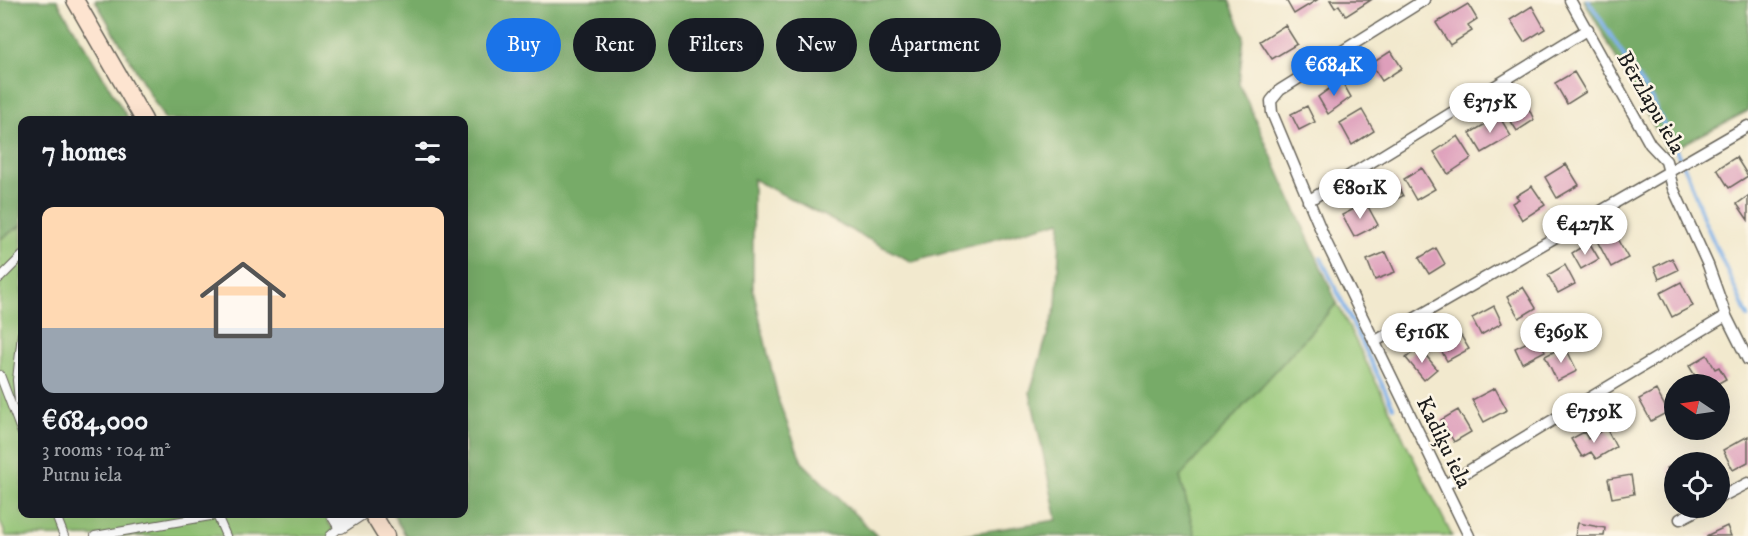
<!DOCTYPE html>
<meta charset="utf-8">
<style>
body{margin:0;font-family:"IM FELL DW Pica",serif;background:#242831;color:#f1f3f6;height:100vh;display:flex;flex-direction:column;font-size:22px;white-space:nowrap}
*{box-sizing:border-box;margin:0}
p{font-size:20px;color:#9ea1a6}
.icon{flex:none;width:33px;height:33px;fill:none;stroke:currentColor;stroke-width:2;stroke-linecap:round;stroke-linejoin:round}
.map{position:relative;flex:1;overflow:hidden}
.side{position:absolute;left:18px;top:116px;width:450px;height:402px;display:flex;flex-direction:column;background:#171b24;border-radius:12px;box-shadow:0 6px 24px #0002}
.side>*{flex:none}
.top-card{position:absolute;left:486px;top:18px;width:570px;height:54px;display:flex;gap:12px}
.needle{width:39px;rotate:283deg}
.fabs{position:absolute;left:1664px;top:374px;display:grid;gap:12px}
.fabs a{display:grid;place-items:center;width:66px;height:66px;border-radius:50%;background:#171b24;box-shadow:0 6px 24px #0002;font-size:30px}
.price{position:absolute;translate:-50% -51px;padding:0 14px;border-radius:21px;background:#fff;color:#222;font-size:20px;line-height:39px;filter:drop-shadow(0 2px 3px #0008)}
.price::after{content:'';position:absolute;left:50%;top:36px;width:18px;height:14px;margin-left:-9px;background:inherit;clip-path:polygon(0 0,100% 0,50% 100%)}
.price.active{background:#1a73e8;color:#fff}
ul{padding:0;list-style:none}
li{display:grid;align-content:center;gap:12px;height:318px;padding:0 24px}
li+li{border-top:2px solid #363941}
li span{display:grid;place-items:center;height:186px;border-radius:12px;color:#555}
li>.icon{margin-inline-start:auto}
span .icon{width:108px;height:108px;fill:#fffc;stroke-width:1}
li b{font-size:26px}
h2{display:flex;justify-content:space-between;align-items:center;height:72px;padding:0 24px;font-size:26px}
.tag{padding:0 21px;border-radius:27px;background:#171b24;box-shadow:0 6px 24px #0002;font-size:21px;line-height:54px}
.tag.active{background:#1a73e8;color:#fff}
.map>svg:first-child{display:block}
.green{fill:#94c677;stroke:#58714a;stroke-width:1.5}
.forest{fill:#77ab68;stroke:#4a6442;stroke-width:1.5}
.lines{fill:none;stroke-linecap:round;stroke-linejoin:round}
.stream{stroke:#7bafe8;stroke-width:4}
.building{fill:#de9fbb}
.pedestrian-casing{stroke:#67645a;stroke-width:10}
.minor-casing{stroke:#67645a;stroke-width:13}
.tertiary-casing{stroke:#67645a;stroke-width:16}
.secondary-casing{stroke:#67645a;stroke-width:19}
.pedestrian{stroke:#fff;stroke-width:8}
.minor{stroke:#fff;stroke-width:10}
.tertiary{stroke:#fff;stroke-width:14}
.secondary{stroke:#fde4d0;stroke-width:16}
.labels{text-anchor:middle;stroke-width:5;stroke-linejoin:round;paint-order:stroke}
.street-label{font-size:22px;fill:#1c1c1c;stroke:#fcf5e5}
</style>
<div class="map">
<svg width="1748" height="536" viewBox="0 0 1748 536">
<rect width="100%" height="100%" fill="#fcf5e5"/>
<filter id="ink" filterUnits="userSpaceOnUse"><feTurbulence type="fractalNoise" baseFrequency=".0167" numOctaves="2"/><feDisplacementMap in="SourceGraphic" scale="12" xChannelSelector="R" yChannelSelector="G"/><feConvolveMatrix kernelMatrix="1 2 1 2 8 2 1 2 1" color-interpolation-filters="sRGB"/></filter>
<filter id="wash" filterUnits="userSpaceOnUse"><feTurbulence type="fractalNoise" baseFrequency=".008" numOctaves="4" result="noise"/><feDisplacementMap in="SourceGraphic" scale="24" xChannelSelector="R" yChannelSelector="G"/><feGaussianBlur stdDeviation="1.35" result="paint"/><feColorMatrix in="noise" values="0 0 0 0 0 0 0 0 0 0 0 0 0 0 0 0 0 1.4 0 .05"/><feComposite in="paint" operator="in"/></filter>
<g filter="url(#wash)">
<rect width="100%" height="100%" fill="#f2e9ce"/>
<path class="green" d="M22,225V513H323L337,536H6L0,521V239Z
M1337,303L1452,536H1195L1180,476Z"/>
<path class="forest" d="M0,0H57L129,120H22V225L0,239Z
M95,0H1229L1244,36L1239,83L1337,303L1180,476L1195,536H954L1057,520L1030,392L1056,306L1061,221L912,262L753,179V289L779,402L802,462L877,536H406L392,513H464V120H165Z
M1584,0H1748V111L1668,152Z"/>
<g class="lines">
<path class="stream" d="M1588,0L1651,98L1689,177L1704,220L1748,317
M1321,258L1393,407"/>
</g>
<g id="blocks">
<path class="building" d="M1286,0H1317L1294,14Z
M1330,0H1371L1346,16L1339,5L1335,8Z
M1468,4L1477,19L1468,25L1472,31L1450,45L1436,23Z
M1532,6L1545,29L1524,42L1510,20Z
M1285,25L1297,44L1272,59L1260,41Z
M1391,51L1402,68L1382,81L1371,64Z
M1574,72L1586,92L1567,104L1555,83Z
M1341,80L1351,97L1328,114L1318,97Z
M1525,100L1534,120L1517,131L1505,112Z
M1307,106L1315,122L1299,130L1291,114Z
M1362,110L1374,131L1352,145L1340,123Z
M1499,116L1511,136L1482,153L1470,133Z
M1458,136L1472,158L1448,174L1434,152Z
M1736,157L1748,176L1729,188L1717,169Z
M1566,164L1579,185L1557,198L1545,177Z
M1422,168L1435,189L1416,200L1404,179Z
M1395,180L1403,196L1388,203L1380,188Z
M1532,186L1545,205L1522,220L1512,203L1519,199L1516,196Z
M1748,196V220L1737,204Z
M1366,203L1378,225L1354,237L1342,215Z
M1612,230L1628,258L1611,267L1596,239Z
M1589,242L1599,259L1581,269L1572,253Z
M1436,248L1445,264L1429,274L1419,258Z
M1386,252L1395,272L1375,280L1367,260Z
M1672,258L1678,270L1659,279L1654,267Z
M1565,265L1575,284L1558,293L1548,275Z
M1681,282L1693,306L1672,317L1660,293Z
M1523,287L1536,308L1519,318L1507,297Z
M1494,306L1502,323L1481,335L1472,318Z
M1454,324L1469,349L1447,361L1435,339L1439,336L1437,333Z
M1538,337L1545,351L1522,363L1515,348Z
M1565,346L1577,371L1557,381L1545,356Z
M1419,347L1437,369L1424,380L1406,358Z
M1707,355L1715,369L1719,367L1726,379L1717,384H1704L1700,377L1697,379L1689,366Z
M1495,388L1507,410L1484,422L1472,400Z
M1656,390L1668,412L1651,421L1639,399Z
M1458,410L1471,432L1454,442L1441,420Z
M1606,428L1616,447L1596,459L1591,452L1582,457L1571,439L1584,432L1588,439Z
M1748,436V462L1733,470L1723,450Z
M1674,464V482L1667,468Z
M1631,475L1634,494L1612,498L1608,479Z
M1578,523L1605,528L1604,536H1575Z
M1727,526L1731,536H1706Z"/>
</g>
</g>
<g filter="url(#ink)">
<use href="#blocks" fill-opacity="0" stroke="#67645a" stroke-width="1.5"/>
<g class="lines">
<defs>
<path id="pedestrian" d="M0,278L22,256
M0,375L22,433
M19,401L17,380L22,334
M55,513L64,536
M216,513L226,536
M95,536L216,515
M330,536L341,526"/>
<path id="minor" d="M1424,0L1280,90L1271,101L1272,113L1326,242L1469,536
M1570,0L1650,144L1666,161L1673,188L1708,265L1726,316L1748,360
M1308,201L1588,29
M1374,342L1748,126
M1445,485L1726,316
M1719,498L1748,483
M1680,519L1703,507"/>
<path id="tertiary" d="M333,513L341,526L361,513"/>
<path id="secondary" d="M75,0L144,120
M372,513L386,536"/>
</defs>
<use href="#pedestrian" class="pedestrian-casing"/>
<use href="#minor" class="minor-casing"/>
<use href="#tertiary" class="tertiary-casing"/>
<use href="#secondary" class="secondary-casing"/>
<use href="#pedestrian" class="pedestrian"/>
<use href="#minor" class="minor"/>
<use href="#tertiary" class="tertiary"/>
<use href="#secondary" class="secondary"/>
</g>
</g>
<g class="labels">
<g class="street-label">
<text transform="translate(1652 102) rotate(60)" y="8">Bērzlapu iela</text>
<text transform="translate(1445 442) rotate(64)" y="8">Kadiķu iela</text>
</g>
</g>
</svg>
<div class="fabs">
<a><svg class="needle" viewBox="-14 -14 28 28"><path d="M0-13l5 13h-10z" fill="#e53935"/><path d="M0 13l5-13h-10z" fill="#9ea1a6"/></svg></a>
<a><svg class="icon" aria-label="locate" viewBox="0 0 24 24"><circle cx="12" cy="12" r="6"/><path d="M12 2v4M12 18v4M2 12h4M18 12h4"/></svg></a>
</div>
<b class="price active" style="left:1334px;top:97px">€684K</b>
<b class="price" style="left:1490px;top:134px">€375K</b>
<b class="price" style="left:1360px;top:220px">€801K</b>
<b class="price" style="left:1585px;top:256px">€427K</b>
<b class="price" style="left:1422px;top:364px">€516K</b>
<b class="price" style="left:1561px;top:364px">€369K</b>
<b class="price" style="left:1594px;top:444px">€759K</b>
<div class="top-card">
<a class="tag active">Buy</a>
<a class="tag">Rent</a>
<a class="tag">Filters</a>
<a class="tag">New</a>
<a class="tag">Apartment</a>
</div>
<section class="side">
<h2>7 homes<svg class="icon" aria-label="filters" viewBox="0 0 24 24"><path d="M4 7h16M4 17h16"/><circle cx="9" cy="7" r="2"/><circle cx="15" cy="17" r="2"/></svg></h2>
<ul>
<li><span style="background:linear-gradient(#ffd9b3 65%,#9aa5b1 0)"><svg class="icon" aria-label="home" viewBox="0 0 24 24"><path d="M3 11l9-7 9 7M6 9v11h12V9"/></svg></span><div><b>€684,000</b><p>3 rooms · 104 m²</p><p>Putnu iela</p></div></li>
</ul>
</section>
</div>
